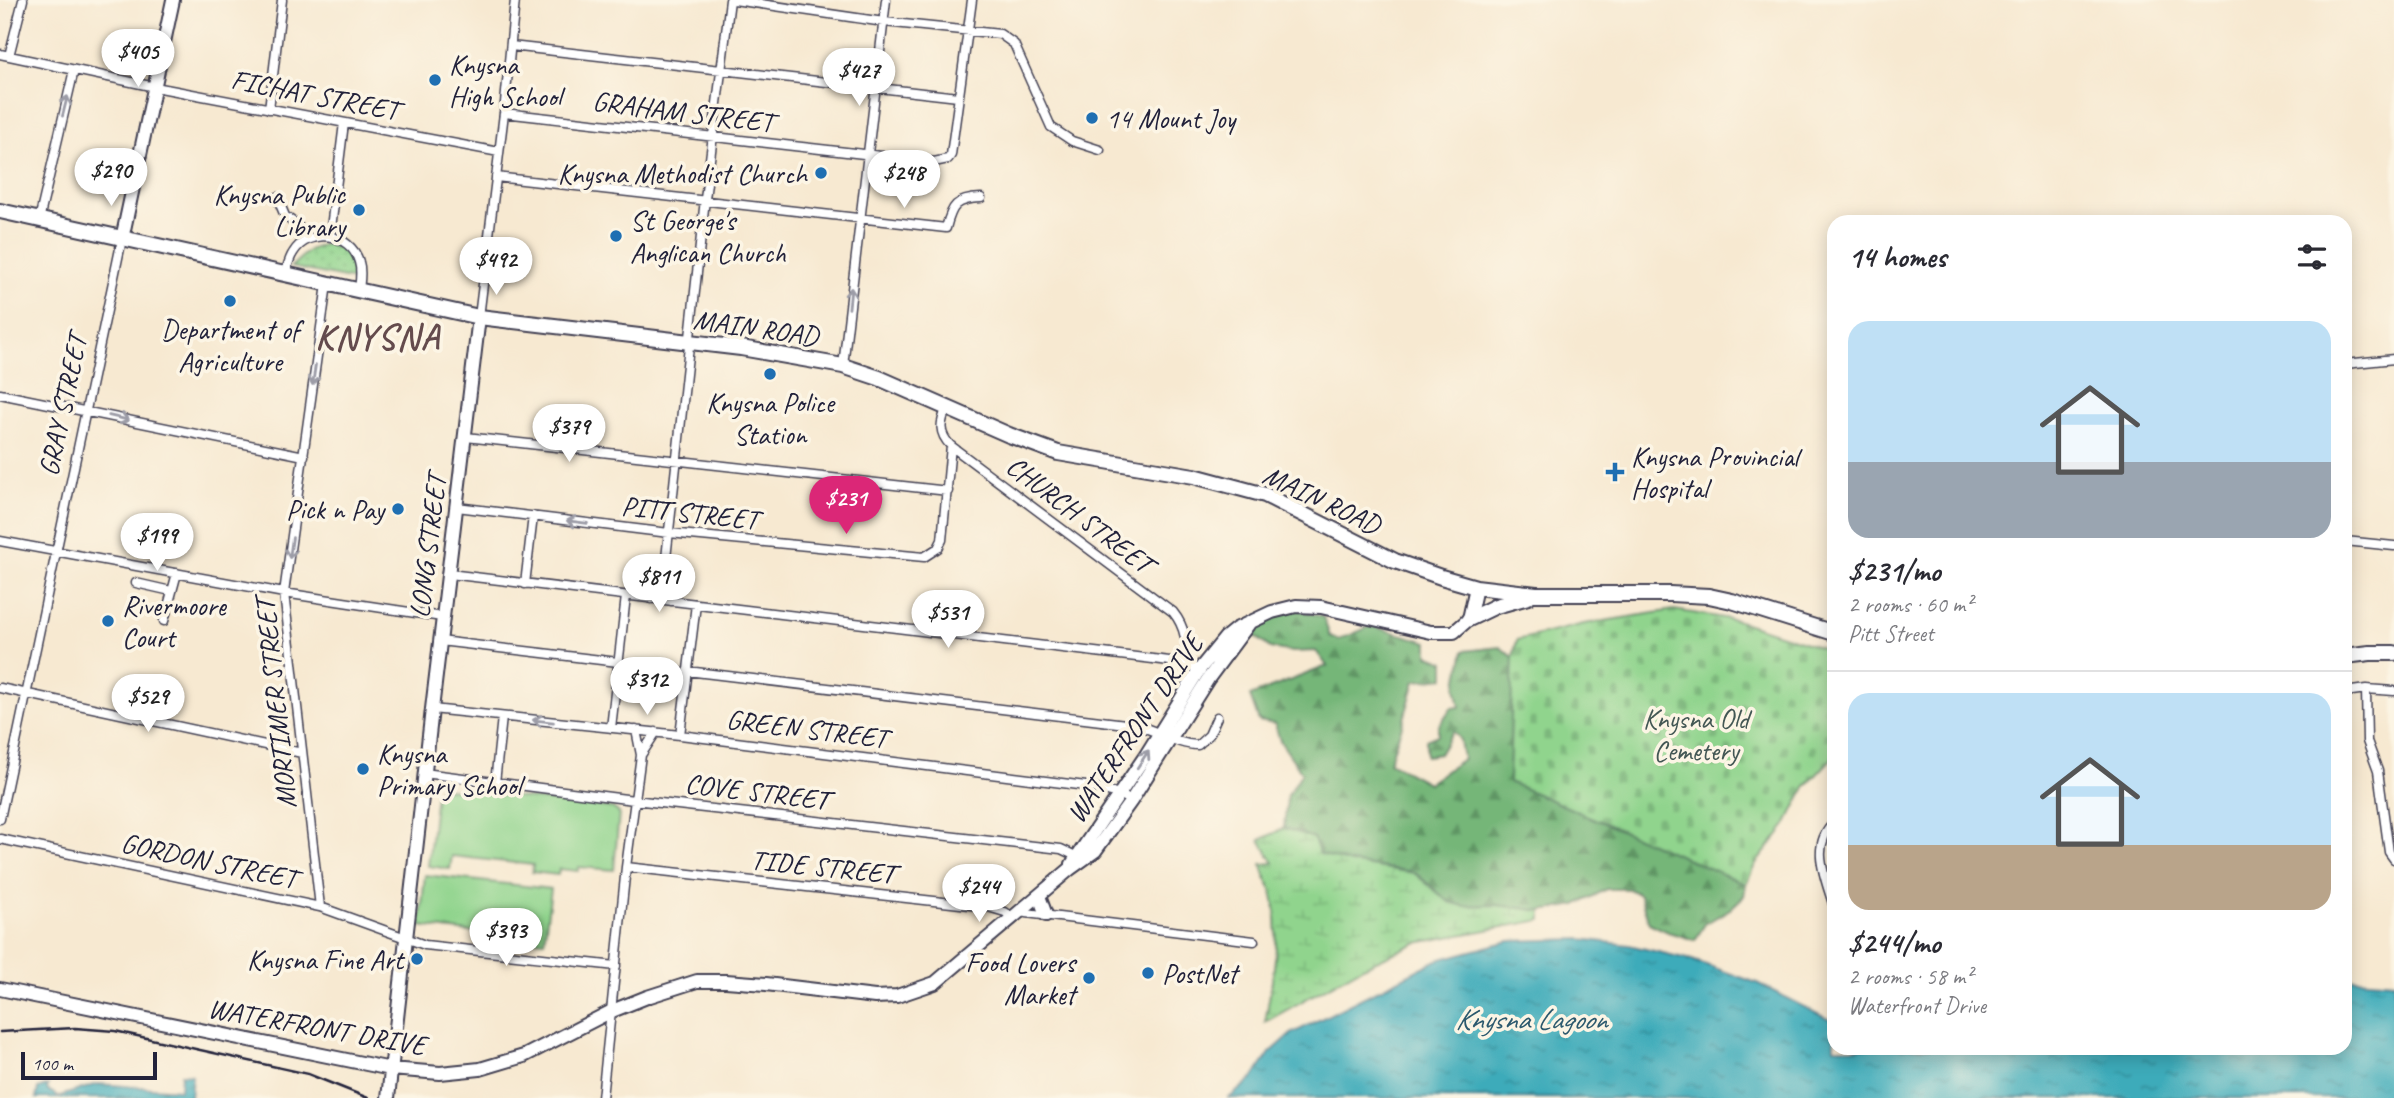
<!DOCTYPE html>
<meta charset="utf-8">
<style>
body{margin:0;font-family:Caveat,sans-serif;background:#f2f2f3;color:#2b2b33;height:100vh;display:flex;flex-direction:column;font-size:26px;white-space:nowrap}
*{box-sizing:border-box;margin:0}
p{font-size:23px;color:#7c7c81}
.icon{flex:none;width:38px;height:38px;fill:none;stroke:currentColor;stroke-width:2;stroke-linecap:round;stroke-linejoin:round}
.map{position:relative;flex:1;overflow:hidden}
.panel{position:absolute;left:1827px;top:215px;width:525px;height:840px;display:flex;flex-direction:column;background:#fff;border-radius:21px;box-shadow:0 4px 18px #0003}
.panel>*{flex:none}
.scale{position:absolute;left:21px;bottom:18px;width:136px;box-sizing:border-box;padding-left:7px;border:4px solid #22223b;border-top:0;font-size:19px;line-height:24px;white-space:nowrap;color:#22223b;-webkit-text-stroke:5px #fcf5e5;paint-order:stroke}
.price{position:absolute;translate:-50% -60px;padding:0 16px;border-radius:24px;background:#fff;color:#222;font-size:23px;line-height:46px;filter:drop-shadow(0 2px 4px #0008)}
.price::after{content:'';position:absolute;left:50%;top:42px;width:21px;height:16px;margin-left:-10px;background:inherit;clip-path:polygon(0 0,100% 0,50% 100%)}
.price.selected{background:#db2777;color:#fff}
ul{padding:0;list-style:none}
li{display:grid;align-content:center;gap:14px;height:371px;padding:0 21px}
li+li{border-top:2px solid #e1e1e2}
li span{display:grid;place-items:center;height:217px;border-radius:21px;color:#555}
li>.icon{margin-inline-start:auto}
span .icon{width:126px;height:126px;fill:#fffc;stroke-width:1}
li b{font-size:30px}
h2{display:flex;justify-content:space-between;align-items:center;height:84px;padding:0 21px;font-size:30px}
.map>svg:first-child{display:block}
.grass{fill:url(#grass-dots);stroke:#597b64;stroke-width:2}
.forest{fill:url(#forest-firs);stroke:#4b6c5a;stroke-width:2}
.wetland{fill:url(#wetland-marsh);stroke:#597b64;stroke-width:2}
.cemetery{fill:url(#cemetery-stones);stroke:#597b64;stroke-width:2}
.pitch{fill:#90d48d;stroke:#597b64;stroke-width:2}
.water{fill:url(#water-ripples);stroke:#2f667a;stroke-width:2}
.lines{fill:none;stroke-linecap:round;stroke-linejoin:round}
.street-casing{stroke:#424052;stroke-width:11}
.secondary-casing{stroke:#424052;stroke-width:16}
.highway-casing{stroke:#424052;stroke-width:18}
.street{stroke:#fff;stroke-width:8}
.secondary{stroke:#fff;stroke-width:12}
.highway{stroke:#fff;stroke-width:14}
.rail{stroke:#22223b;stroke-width:2.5}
.oneway{stroke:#9c9ca7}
.poi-dot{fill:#1f6fb2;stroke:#fcf5e5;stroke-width:2.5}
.labels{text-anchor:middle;stroke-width:7;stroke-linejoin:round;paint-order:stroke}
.poi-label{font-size:28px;fill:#22223b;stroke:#fcf5e5;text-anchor:start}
.street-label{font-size:28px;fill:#22223b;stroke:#fcf5e5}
.park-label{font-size:28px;fill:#435754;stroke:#fcf5e5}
.water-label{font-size:30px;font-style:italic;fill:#2c596e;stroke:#fcf5e5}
.district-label{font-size:35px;font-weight:bold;letter-spacing:2px;fill:#644b4d;stroke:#fcf5e5}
</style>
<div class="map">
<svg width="2394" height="1098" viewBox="0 0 2394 1098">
<defs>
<pattern id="grass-dots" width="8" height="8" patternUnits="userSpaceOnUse" patternTransform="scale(1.75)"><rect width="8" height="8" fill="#90d48d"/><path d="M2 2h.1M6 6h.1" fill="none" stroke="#7cb67b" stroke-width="1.8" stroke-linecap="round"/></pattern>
<pattern id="forest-firs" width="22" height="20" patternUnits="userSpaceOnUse" patternTransform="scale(1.75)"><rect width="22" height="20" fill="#74b678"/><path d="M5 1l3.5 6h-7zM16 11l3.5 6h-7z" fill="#5f9464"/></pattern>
<pattern id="wetland-marsh" width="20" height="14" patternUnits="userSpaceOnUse" patternTransform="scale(1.75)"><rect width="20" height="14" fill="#90d48d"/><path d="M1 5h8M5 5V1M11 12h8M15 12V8" fill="none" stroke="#7cb67b"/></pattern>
<pattern id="cemetery-stones" width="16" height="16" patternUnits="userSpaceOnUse" patternTransform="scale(1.75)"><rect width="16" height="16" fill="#90d48d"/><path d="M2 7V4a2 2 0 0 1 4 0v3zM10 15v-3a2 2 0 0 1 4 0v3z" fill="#7cb67b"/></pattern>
<pattern id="water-ripples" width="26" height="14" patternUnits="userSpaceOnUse" patternTransform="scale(1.75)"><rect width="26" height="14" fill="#3cabba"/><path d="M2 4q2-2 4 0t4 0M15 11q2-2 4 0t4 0" fill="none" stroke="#328b98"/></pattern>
</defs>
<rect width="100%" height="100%" fill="#fcf5e5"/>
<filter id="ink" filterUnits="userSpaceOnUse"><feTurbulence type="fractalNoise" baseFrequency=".0143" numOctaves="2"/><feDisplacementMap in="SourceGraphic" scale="14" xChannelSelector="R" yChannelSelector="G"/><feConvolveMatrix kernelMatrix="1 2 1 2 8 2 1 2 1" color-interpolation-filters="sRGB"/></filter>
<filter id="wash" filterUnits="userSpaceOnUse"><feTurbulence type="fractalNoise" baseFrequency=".00686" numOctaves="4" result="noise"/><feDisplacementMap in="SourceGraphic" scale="28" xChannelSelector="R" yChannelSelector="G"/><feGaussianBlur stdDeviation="1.57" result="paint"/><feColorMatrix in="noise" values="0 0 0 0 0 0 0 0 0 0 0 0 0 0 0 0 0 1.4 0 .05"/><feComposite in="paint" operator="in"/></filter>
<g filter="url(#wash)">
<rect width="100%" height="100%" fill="#f7e9d1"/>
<path class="grass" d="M325,244C346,247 352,260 354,280L291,267L309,250Z"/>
<path class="forest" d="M1296,609L1323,617L1330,636L1339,640L1371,626L1428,642V655L1445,662V678L1415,681L1402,726L1389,762L1428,783L1463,759L1460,740L1453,731L1439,754L1426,756V740L1438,735V727L1451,708L1460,707L1456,687L1464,651L1500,647L1513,657L1509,782L1746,884L1744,896L1730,909L1705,924L1695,940L1668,932L1649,923L1640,895L1629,889H1607L1576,905L1542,911L1496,905L1464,906L1449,902L1414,872L1350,863L1320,854L1313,838L1284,828L1287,796L1302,773L1280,741L1275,724L1259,721L1250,696L1327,666L1316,651L1293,652L1270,648L1250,632L1262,621Z"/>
<path class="wetland" d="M1284,828L1313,838L1320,854L1350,863L1414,873L1449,902L1464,906L1496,905L1542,911V920L1416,943L1363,967L1265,1022C1272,981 1282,938 1273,895C1271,884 1263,876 1262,864L1274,863L1260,840Z"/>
<path class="cemetery" d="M1674,610L1736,620L1834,652V756L1805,787L1786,825L1755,865L1746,884L1509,782L1513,657L1517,640L1584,624Z"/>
<path class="pitch" d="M440,788L613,808L619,813L614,870L579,867L578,871L559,869L558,875L532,872L533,865L452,856L450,869L428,866L436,793Z
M425,875L551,889L544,941L420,926Z"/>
<path class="water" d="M1581,939L1629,945L1692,960L1757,983L1834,1022V1048H2345V978L2394,982V1098H1229L1253,1078L1270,1053L1291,1034L1437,960L1509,941Z
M181,1074L192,1075L190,1098H36L38,1089L48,1085L47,1090L55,1094L57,1097L98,1084L180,1090Z"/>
</g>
<g filter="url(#ink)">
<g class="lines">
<defs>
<path id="street" d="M734,0L884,22L1000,34L1014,44L1051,127L1072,141L1100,150
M511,46L958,97
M0,54L155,87L499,152
M9,56L23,0
M269,109L282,0
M504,113L934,162L948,159L951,155L972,0
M496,177L946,228C952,205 956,199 981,198
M277,197L285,216L297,225L308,239
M39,220L74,70
M330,236L344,123
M285,274C287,268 289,259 293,253C308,227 351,232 359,262C362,271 360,281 359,290
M479,317L504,113L515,0
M2345,364L2394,359
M843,366L886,0
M0,394L304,456
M947,407C940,423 938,433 951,446L1173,612C1186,628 1187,644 1186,663
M466,437L948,491
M457,507L669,533L924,557L938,548L942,540L951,446
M0,541L284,593L442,617
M2345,541L2394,546
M449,574L1186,663L1201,672
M664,577L671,601
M136,583L171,591
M525,584L533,516
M651,599L664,577L705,199L730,0
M164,621L177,573
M440,641L618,662
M687,671L1134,725C1157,729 1175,745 1198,745L1209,735L1217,717
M0,688L302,753
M2366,689L2367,741L2378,771L2389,852L2394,859
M2345,692L2366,689L2394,691
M432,709L680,735L1086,786L1120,794L1131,801
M611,728L626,596
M680,735L696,604
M641,755L656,732
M424,773L634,800L1061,849L1080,858
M495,783L502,717
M0,819L122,239
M1834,823C1809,846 1826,879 1834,907
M0,839L320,907L425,945L616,966
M626,867L988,907L1005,912L1012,917
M320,907L284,593L327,284
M1018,912L1254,941
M602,1098L626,867L641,755L636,730"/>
<path id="secondary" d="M122,239L173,0
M1072,864L1146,755L1199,670L1225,638L1236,629L1272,612L1296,606L1321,607L1431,632H1454L1469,619L1476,587
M1039,896L1046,915
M0,989L391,1069L440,1073L480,1069L524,1056L612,1011L647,997L697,981H726L766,984L875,997L897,996L935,983L1070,869L1095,851L1131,801L1208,679L1248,625
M388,1098L432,709L479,317"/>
<path id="highway" d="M0,211L479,317L741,348L843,366L879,378L1009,435L1058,453L1194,476L1265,495L1395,561L1441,577L1476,587L1536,594H1670L1709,596L1732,601L1834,633
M1469,619L1496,606L1528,597
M2345,656L2370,653H2394"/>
</defs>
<use href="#street" class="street-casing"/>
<use href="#secondary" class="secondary-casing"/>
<use href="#highway" class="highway-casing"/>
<use href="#street" class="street"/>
<use href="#secondary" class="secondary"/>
<use href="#highway" class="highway"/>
<path class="rail" d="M0,1032L75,1028L115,1031L308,1074L368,1098"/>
</g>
<defs><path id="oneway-shaft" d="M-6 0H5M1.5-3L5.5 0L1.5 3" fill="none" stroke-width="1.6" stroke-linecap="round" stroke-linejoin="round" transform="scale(1.75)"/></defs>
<g class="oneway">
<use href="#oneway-shaft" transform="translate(65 106) rotate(-76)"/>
<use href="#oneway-shaft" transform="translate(850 298) rotate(-84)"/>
<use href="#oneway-shaft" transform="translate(314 375) rotate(98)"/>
<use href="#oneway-shaft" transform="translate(119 418) rotate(13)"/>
<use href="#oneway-shaft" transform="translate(577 522) rotate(-173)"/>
<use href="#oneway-shaft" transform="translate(291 548) rotate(98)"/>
<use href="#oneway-shaft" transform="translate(543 721) rotate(-174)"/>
<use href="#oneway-shaft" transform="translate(1143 759) rotate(-57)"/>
</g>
</g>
<g class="poi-dot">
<circle cx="435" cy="80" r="7"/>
<circle cx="1092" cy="118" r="7"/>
<circle cx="821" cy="173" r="7"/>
<circle cx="359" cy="210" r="7"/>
<circle cx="616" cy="236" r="7"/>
<circle cx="230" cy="301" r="7"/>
<circle cx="770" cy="374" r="7"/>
<path d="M1611.5 461.5h7v7h7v7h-7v7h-7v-7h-7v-7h7z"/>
<circle cx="398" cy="509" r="7"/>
<circle cx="108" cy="621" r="7"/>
<circle cx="363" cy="769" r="7"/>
<circle cx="417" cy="959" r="7"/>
<circle cx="1148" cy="973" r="7"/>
<circle cx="1089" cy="978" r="7"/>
</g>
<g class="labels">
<g class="poi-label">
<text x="449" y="74">Knysna<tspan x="449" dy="32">High School</tspan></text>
<text x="1106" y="128">14 Mount Joy</text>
<text x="807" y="183" text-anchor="end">Knysna Methodist Church</text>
<text x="345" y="204" text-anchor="end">Knysna Public<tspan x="345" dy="32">Library</tspan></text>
<text x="630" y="230">St George's<tspan x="630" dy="32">Anglican Church</tspan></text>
<text x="230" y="339" text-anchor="middle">Department of<tspan x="230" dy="32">Agriculture</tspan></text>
<text x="770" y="412" text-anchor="middle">Knysna Police<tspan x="770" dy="32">Station</tspan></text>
<text x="1631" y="466">Knysna Provincial<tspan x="1631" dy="32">Hospital</tspan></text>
<text x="384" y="519" text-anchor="end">Pick n Pay</text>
<text x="122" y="615">Rivermoore<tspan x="122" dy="32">Court</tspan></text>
<text x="377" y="763">Knysna<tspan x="377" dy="32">Primary School</tspan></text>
<text x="403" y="969" text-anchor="end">Knysna Fine Art</text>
<text x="1075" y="972" text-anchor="end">Food Lovers<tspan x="1075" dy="32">Market</tspan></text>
<text x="1162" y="983">PostNet</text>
</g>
<g class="street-label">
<text transform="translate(315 94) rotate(11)" y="10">FICHAT STREET</text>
<text transform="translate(683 111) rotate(7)" y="10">GRAHAM STREET</text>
<text transform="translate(756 327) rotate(8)" y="10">MAIN ROAD</text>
<text transform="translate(62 405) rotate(-78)" y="10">GRAY STREET</text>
<text transform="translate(1322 499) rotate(25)" y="10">MAIN ROAD</text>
<text transform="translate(690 512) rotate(6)" y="10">PITT STREET</text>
<text transform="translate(1080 514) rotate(37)" y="10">CHURCH STREET</text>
<text transform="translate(427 546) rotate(-83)" y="10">LONG STREET</text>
<text transform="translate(275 704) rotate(-96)" y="10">MORTIMER STREET</text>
<text transform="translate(807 728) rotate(7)" y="10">GREEN STREET</text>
<text transform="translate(1134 728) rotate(-56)" y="10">WATERFRONT DRIVE</text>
<text transform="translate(757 791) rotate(7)" y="10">COVE STREET</text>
<text transform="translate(209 860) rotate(12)" y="10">GORDON STREET</text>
<text transform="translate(823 866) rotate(6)" y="10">TIDE STREET</text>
<text transform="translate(317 1026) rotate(10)" y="10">WATERFRONT DRIVE</text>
</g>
<g class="park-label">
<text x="1696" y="728">Knysna Old<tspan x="1696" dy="32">Cemetery</tspan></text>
</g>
<g class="water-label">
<text x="1531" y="1029">Knysna Lagoon</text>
</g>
<g class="district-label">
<text x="378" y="349">KNYSNA</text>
</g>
</g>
</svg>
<div class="scale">100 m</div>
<b class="price" style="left:138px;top:89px">$405</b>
<b class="price" style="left:859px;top:108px">$427</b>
<b class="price" style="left:111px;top:208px">$290</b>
<b class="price" style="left:904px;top:210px">$248</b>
<b class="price" style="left:496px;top:297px">$492</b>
<b class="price" style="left:569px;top:464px">$379</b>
<b class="price selected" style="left:846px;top:536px">$231</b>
<b class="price" style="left:157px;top:573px">$199</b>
<b class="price" style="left:659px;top:614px">$811</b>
<b class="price" style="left:948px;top:650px">$531</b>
<b class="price" style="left:647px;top:717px">$312</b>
<b class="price" style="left:148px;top:734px">$529</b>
<b class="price" style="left:979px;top:924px">$244</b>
<b class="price" style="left:506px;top:968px">$393</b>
<section class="panel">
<h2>14 homes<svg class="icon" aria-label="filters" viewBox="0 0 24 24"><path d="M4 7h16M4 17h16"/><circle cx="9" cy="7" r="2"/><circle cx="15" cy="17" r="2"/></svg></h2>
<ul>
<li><span style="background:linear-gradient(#bfe0f5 65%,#9aa5b1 0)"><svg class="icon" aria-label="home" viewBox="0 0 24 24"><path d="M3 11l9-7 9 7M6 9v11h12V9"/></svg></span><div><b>$231/mo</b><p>2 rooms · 60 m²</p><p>Pitt Street</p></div></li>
<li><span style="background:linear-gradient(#bfe0f5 70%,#b9a48a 0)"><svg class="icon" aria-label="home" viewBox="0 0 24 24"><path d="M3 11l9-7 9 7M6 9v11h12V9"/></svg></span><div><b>$244/mo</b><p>2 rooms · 58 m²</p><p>Waterfront Drive</p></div></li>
</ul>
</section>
</div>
